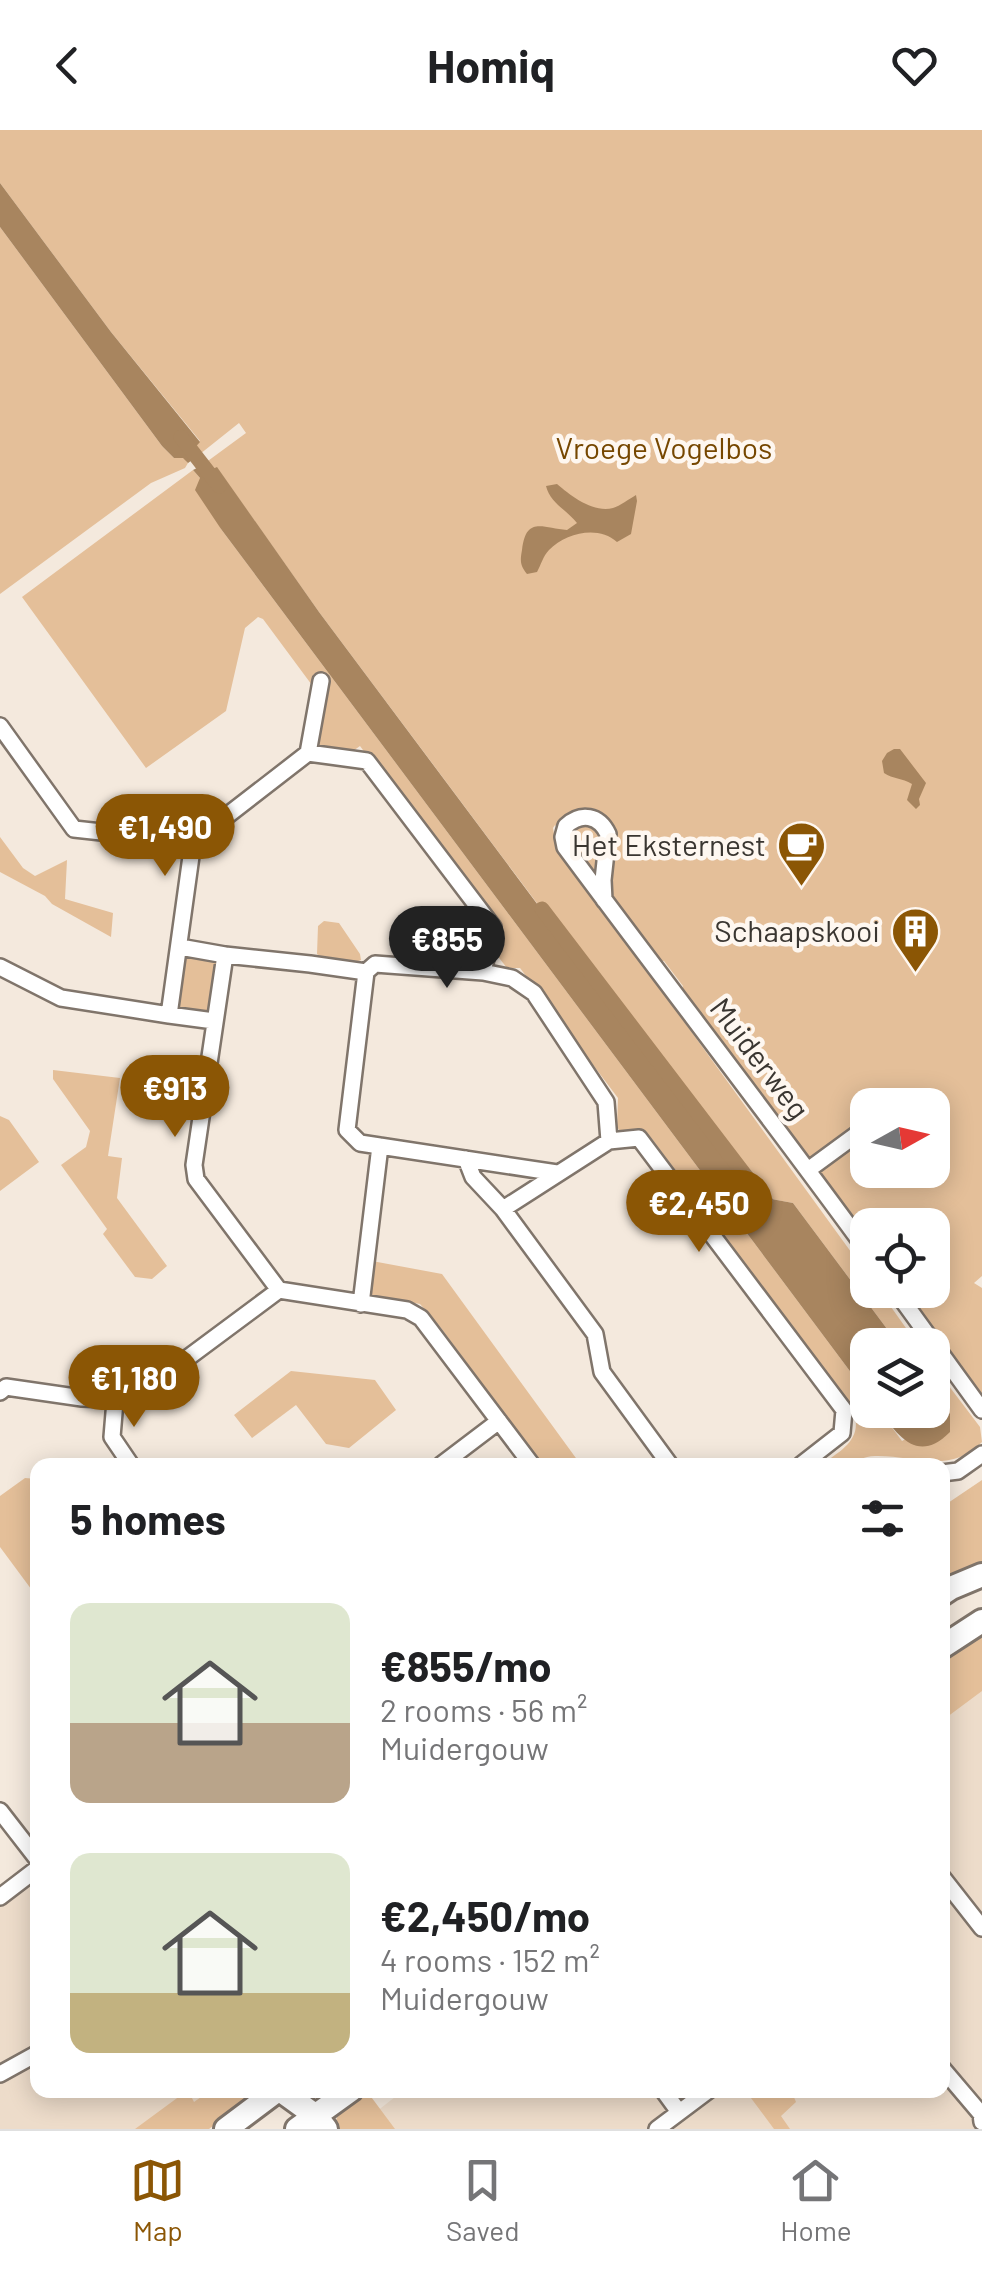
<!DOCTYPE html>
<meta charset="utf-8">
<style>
body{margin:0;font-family:Barlow,sans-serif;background:#f2f2f2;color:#202124;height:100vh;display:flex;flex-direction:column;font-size:38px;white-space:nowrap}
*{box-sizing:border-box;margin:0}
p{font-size:32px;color:#757577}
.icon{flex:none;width:55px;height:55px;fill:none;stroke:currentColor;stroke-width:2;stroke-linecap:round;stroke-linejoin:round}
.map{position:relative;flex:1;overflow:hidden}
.drawer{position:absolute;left:30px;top:1328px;width:920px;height:640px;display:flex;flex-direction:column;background:#fff;border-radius:20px;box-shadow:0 5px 25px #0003}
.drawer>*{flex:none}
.needle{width:65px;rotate:82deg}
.controls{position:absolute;left:850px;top:958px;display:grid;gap:20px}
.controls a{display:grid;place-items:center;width:100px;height:100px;border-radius:20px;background:#fff;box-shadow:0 5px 25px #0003;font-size:50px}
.price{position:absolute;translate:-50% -85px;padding:0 22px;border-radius:35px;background:#8b5605;color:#fff;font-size:32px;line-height:65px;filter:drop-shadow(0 2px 5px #0008)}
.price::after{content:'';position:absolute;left:50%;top:60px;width:30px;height:22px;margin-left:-15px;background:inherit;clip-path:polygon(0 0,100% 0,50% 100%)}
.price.active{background:#222;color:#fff}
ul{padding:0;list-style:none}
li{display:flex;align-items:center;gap:30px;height:250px;padding:0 40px}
li span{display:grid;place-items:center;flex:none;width:280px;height:200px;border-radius:20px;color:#555}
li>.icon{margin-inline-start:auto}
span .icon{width:120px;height:120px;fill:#fffc;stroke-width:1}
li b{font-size:42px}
h2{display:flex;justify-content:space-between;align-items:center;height:120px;padding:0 40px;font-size:42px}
header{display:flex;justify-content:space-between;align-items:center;height:130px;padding:0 40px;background:#fff;font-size:45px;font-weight:700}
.dock{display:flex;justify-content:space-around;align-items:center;height:140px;border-top:2px solid #e0e0e0;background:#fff;font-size:28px;color:#757577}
.dock a{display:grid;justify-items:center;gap:5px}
.dock .active{color:#8b5605}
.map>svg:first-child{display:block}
.built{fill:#eddcca}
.green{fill:#e4bf99;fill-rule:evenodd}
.water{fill:#a8855f}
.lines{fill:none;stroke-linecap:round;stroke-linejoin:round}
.canal{stroke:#a8855f;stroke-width:15}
.street-casing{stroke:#80756b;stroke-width:20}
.secondary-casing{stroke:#80756b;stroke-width:28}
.street{stroke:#fff;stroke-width:15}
.secondary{stroke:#fff;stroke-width:22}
.labels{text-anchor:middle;stroke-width:9;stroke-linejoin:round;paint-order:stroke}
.park-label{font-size:30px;fill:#764700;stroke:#fef7f0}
.poi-label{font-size:30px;fill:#3a3631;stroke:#fef7f0;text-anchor:end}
.street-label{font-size:30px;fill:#3a3631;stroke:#fef7f0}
</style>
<header><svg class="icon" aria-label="back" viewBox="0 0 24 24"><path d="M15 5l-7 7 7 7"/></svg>Homiq<svg class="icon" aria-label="heart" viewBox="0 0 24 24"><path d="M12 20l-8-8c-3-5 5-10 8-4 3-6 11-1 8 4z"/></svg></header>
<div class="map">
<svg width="982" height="1999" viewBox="0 0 982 1999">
<rect width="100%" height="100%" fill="#f4e9dd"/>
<path class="built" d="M982,1557V1999H354L404,1960H942L943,1585Z
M37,1749L38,1960H234L187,1999H0V1777Z"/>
<path class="green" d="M0,0H982V1146L974,1153L982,1158V1272L900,1160H932V1095H868L867,1114L682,859L683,856L664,831H660L555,695L553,698L556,715L867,1144L868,1160H879L918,1215H899L793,1073L761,1067L727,1027L319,482L217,338L206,342L201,336L246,303L239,293L195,328L191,322L200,311L111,202L0,53ZM868,975H932V1040H868Z
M0,97L162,316L174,328H184L188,333L185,338L151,353L0,464Z
M193,340L200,348L221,399L867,1264L868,1280H879L902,1311L950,1284L933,1261V1235L980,1297L982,1312C950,1345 915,1325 875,1326C864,1326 856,1332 845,1334C838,1336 828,1335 821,1335C842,1320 864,1309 853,1280L652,1009L640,1002L620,1001L617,997L618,968L520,838H507L496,824L495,799L360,616L353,621L315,618L323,570L263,489L258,487L245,498L226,581L146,638L22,467Z
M0,707L23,738L35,746L67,730L65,769L113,783L111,807L52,774L45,766L0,742Z
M324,791L339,793L360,824L361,830C347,836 329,832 317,824L318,796Z
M184,825L218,830L210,885L176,881Z
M53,940L120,948L108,1026L122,1028L117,1068L167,1136L152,1149L135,1147L103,1104L107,1099L61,1035L86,1017L90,1001L53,949Z
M0,986L9,990L39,1032L0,1061Z
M372,1131L442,1144L581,1335H542L441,1198L420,1174L371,1165L368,1161Z
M291,1241L375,1250L396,1280L349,1318L326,1314L296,1275L252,1308L234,1285Z
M25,1348L37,1349V1467L0,1417V1366Z
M982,1350V1435L942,1455V1377Z
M982,1499V1561L943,1590L942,1525Z
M188,1960L194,1972L211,1960H261L209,1999H135Z
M366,1960L395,1999H336C334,1978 351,1970 366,1960Z
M745,1960H791L796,1972L781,1986L790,1999H774Z"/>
<path class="water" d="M0,53L111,202L200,312L191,322L195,328L188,333L183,328H174L162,316L0,97Z
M201,336L206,342L217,337L319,482L727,1028L761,1067L793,1073L899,1215H868L867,1264L221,399L195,360L200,348L193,340Z
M557,354C571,366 593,383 613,378C620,376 629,369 636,365L637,371L631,404L617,412C598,395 566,403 549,420C543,426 541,435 537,442L527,444C520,435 520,431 522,420C526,386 542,398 567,400L577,393C567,380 550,373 546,356Z
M894,619H900L926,653L919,669L920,675L916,679L907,670L912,654C902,648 893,649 884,643L882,631L887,623Z
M933,1261L950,1284V1302C918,1334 899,1307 879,1280H932Z"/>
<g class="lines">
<path class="canal" d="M181,307L219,356
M542,779L774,1083"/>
<defs>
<path id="street" d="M0,596L74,699L193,712L169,885L61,868L0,837
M308,623L367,631L493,797L483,842
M193,712L308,623L321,551
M604,770L603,750L608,704C599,685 581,682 566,696L563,707L565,717C665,852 769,986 868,1122
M180,817L225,825L194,1035L196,1049L279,1160
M225,825L310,834L366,842L375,834L483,842L512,848L534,863L606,972L609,1011
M366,842L347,1000L360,1013L557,1043
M169,885L214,891
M466,1029L473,1047L503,1079L595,1204L602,1242L670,1335
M808,1040L868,996
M503,1079L609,1011L639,1008L844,1280L842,1303L801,1335
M895,1160L982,1280
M361,1174L380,1016
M0,1262L6,1257L82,1268L131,1270L279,1160L407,1180L421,1188L532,1335
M115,1271L112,1307L131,1335
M441,1335L499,1291
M942,1343L958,1341L982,1324
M0,1681L38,1730
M942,1747L982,1798
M0,1767L38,1738
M942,1938L981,1984L982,1992
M0,1944L38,1923
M663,1960L679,1982
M657,1999L709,1960"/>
<path id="secondary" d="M942,1464L951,1458L982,1445
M942,1517L982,1491
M280,1960L316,1986L326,1999
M226,1999L278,1960
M297,1999L351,1960"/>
</defs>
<use href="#street" class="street-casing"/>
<use href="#secondary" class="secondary-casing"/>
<use href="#street" class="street"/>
<use href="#secondary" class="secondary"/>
</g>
<defs>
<symbol id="cafe-pin" viewBox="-11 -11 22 30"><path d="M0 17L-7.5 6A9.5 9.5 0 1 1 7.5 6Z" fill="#8b5605" stroke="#fef7f0"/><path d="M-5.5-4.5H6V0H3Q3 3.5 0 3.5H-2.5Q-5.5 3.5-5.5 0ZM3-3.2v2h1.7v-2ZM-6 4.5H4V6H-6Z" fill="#fff"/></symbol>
<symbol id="building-pin" viewBox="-11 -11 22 30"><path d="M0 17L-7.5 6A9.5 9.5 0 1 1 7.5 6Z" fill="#8b5605" stroke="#fef7f0"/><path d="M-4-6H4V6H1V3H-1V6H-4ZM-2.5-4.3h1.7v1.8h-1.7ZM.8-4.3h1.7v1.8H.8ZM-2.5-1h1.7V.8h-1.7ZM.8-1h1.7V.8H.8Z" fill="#fff"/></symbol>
</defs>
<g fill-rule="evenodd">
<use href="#cafe-pin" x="774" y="688" width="55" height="75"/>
<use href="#building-pin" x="888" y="774" width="55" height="75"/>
</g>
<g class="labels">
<g class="park-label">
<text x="664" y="329">Vroege Vogelbos</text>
</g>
<g class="poi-label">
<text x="766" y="726">Het Eksternest</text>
<text x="880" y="812">Schaapskooi</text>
</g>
<g class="street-label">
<text transform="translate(759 929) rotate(53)" y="10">Muiderweg</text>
</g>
</g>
</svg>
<div class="controls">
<a><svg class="needle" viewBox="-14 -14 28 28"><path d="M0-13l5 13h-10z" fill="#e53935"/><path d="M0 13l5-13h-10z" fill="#757577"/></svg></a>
<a><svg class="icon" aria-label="locate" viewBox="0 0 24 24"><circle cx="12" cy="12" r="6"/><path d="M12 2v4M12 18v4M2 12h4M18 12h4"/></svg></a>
<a><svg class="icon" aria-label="layers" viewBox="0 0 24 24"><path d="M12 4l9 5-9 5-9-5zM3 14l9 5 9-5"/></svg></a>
</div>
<b class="price" style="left:165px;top:749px">€1,490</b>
<b class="price active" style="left:447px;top:861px">€855</b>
<b class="price" style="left:175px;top:1010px">€913</b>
<b class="price" style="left:699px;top:1125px">€2,450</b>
<b class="price" style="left:134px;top:1300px">€1,180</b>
<section class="drawer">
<h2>5 homes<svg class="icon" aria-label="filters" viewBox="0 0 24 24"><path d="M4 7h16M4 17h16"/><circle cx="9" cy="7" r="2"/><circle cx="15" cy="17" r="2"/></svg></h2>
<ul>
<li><span style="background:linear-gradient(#dfe7d0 60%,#b9a48a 0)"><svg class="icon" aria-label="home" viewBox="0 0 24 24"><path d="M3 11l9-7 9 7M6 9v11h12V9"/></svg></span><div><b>€855/mo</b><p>2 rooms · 56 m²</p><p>Muidergouw</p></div></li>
<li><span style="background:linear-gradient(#dfe7d0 70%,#c2b280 0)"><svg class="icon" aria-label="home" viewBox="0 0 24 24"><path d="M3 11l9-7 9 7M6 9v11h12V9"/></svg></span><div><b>€2,450/mo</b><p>4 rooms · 152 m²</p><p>Muidergouw</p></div></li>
</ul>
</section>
</div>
<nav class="dock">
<a class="active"><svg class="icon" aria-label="map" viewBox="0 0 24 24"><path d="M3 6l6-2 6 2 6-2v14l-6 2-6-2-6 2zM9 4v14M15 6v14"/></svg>Map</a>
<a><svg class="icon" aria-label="saved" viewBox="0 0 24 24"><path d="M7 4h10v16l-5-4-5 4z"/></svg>Saved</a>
<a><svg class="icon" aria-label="home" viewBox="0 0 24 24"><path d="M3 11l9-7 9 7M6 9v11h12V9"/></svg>Home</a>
</nav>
